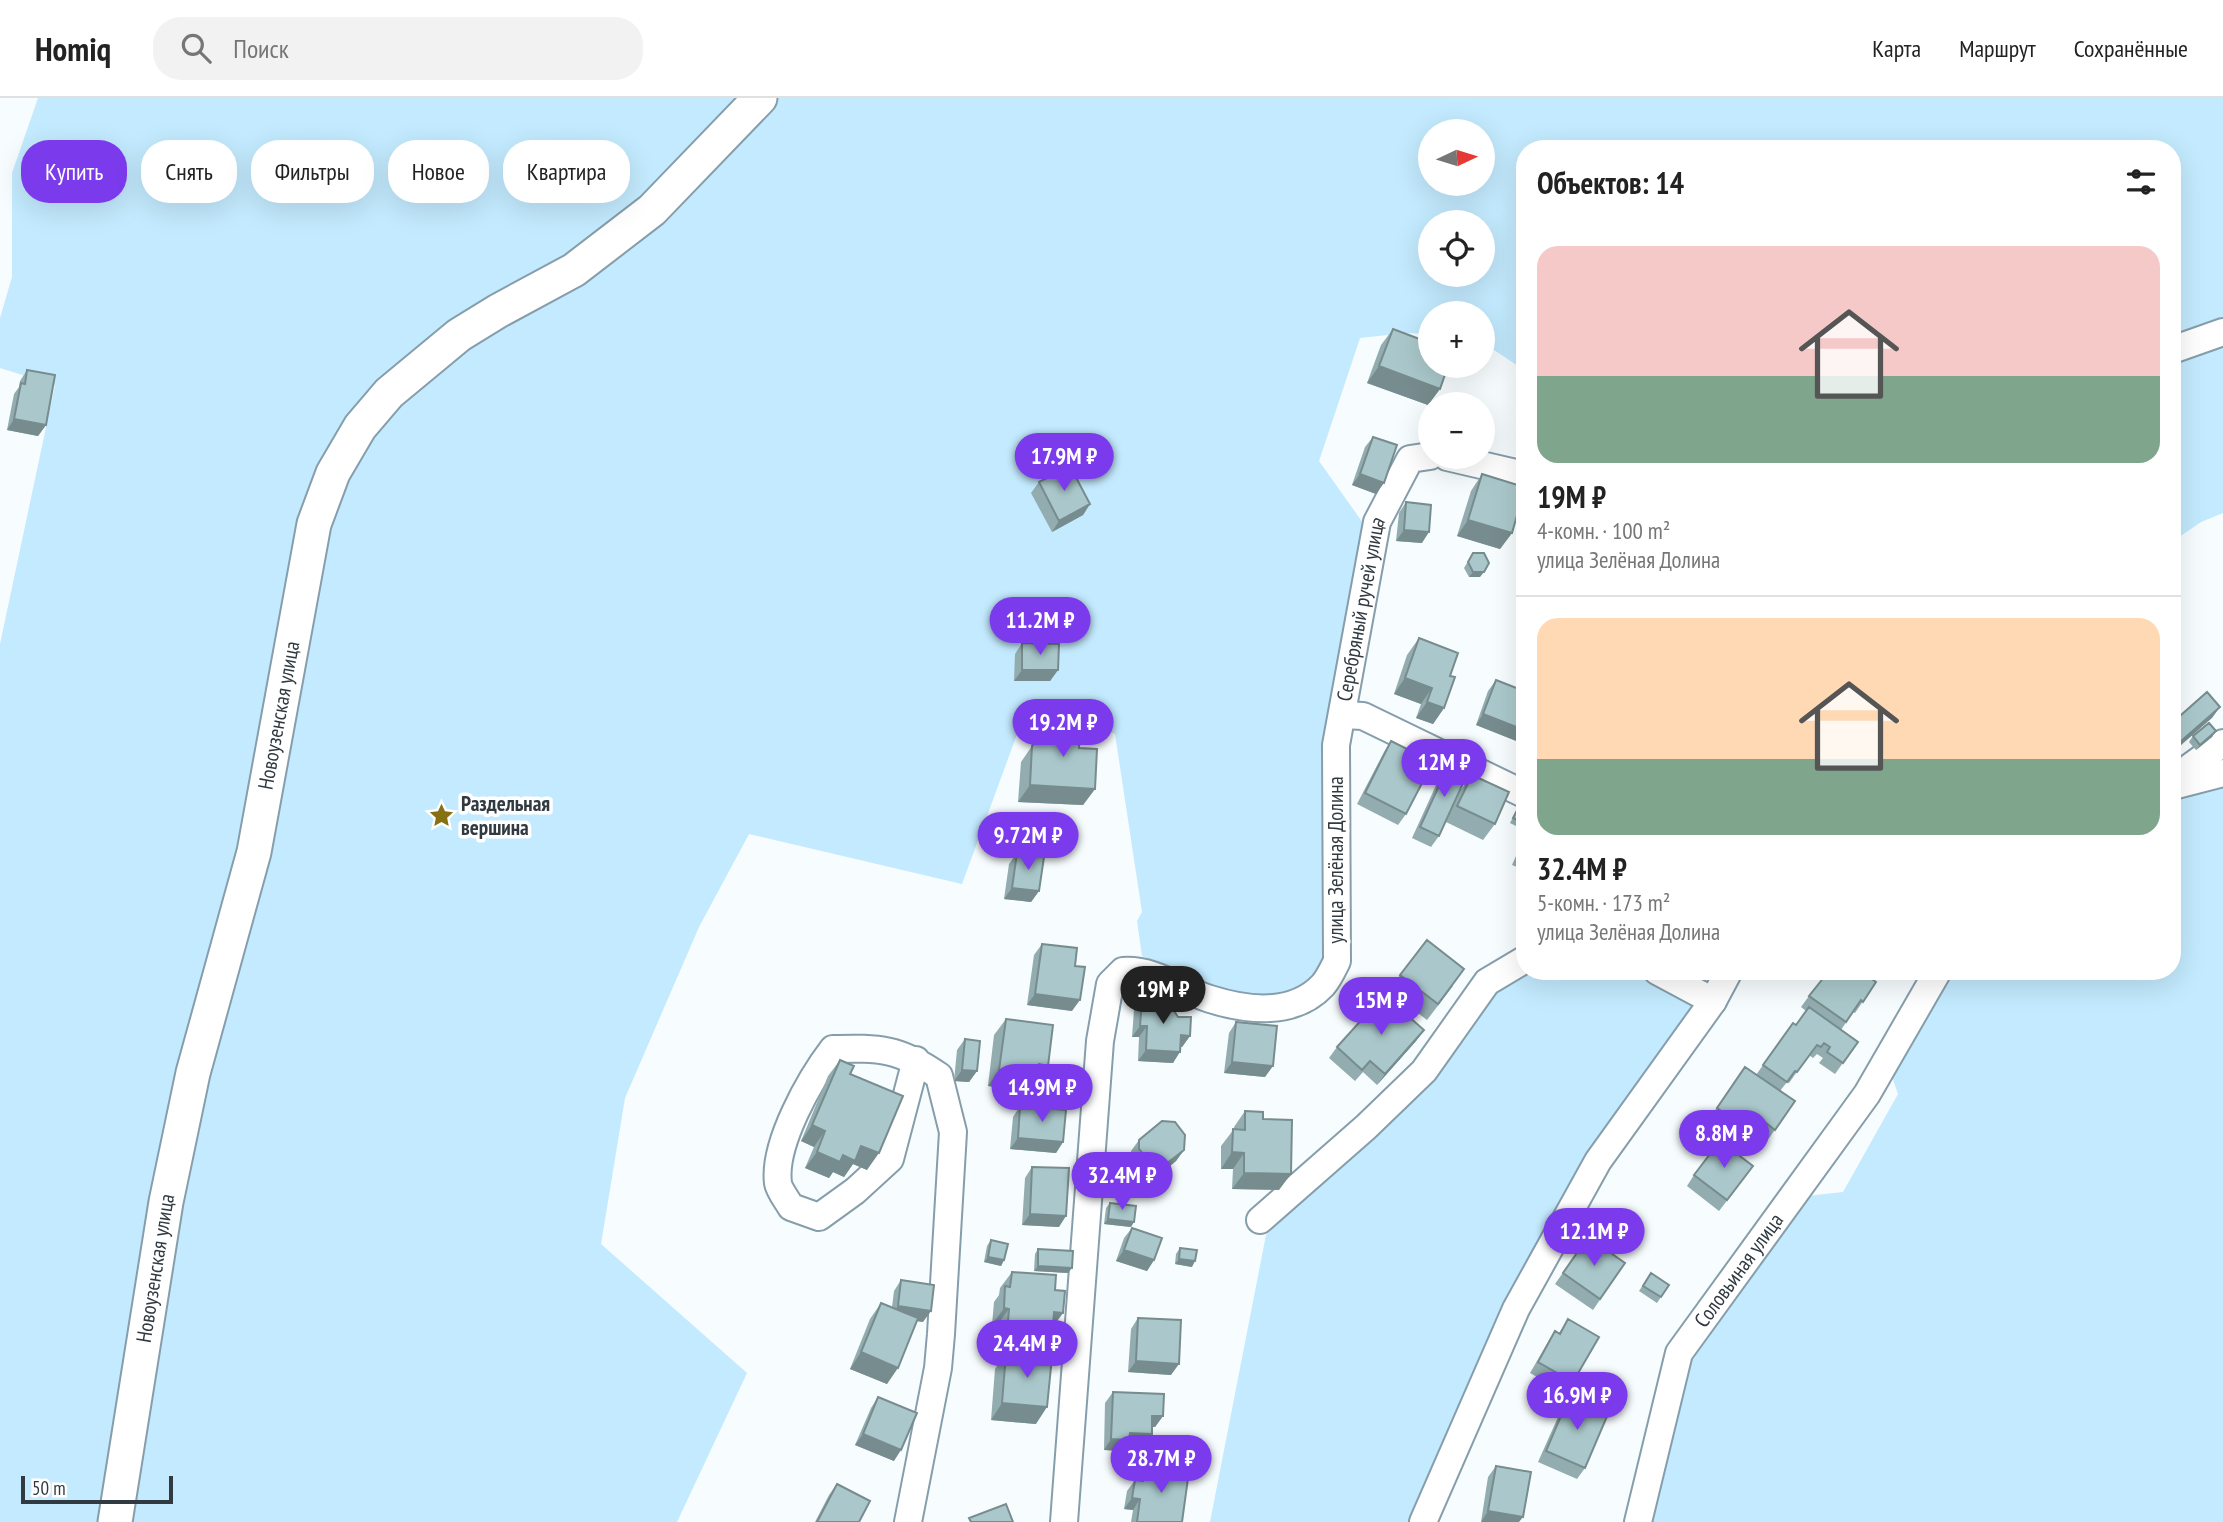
<!DOCTYPE html>
<html lang="ru">
<meta charset="utf-8">
<style>
body{margin:0;font-family:"PT Sans Narrow",sans-serif;background:#f2f2f2;color:#222;height:100vh;display:flex;flex-direction:column;font-size:26px;white-space:nowrap}
*{box-sizing:border-box;margin:0}
p{font-size:23px;color:#767676}
.icon{flex:none;width:38px;height:38px;fill:none;stroke:currentColor;stroke-width:2;stroke-linecap:round;stroke-linejoin:round}
.map{position:relative;flex:1;overflow:hidden}
.sheet{position:absolute;left:1516px;top:42px;width:665px;height:840px;display:flex;flex-direction:column;background:#fff;border-radius:28px;box-shadow:0 7px 28px #0002}
.sheet>*{flex:none}
.top-card{position:absolute;left:21px;top:42px;width:665px;height:63px;display:flex;gap:14px}
.needle{width:46px;rotate:86deg}
.buttons{position:absolute;left:1418px;top:21px;display:grid;gap:14px}
.buttons a{display:grid;place-items:center;width:77px;height:77px;border-radius:50%;background:#fff;box-shadow:0 7px 28px #0002;font-size:35px}
.scale{position:absolute;left:21px;bottom:18px;width:152px;box-sizing:border-box;padding-left:7px;border:4px solid #303a40;border-top:0;font-size:19px;line-height:24px;white-space:nowrap;color:#303a40;-webkit-text-stroke:5px #fff;paint-order:stroke}
.price{position:absolute;translate:-50% -60px;padding:0 16px;border-radius:24px;background:#7c3aed;color:#fff;font-size:23px;line-height:46px;filter:drop-shadow(0 2px 4px #0008)}
.price::after{content:'';position:absolute;left:50%;top:42px;width:21px;height:16px;margin-left:-10px;background:inherit;clip-path:polygon(0 0,100% 0,50% 100%)}
.price.selected{background:#222;color:#fff}
ul{padding:0;list-style:none}
li{display:grid;align-content:center;gap:14px;height:371px;padding:0 21px}
li+li{border-top:2px solid #e0e0e0}
li span{display:grid;place-items:center;height:217px;border-radius:21px;color:#555}
li>.icon{margin-inline-start:auto}
span .icon{width:126px;height:126px;fill:#fffc;stroke-width:1}
li b{font-size:30px}
h2{display:flex;justify-content:space-between;align-items:center;height:84px;padding:0 21px;font-size:30px}
.tag{padding:0 24px;border-radius:28px;background:#fff;box-shadow:0 7px 28px #0002;font-size:24px;line-height:63px}
.tag.selected{background:#7c3aed;color:#fff}
header{display:flex;align-items:center;gap:42px;box-sizing:border-box;height:98px;padding:0 35px;background:#fff;border-bottom:2px solid #e0e0e0}
header strong{font-size:33px}
nav{display:flex;gap:38px;margin-inline-start:auto;font-size:24px}
.search{width:490px;height:63px;background:#f2f2f2;display:flex;align-items:center;gap:18px;box-sizing:border-box;padding:0 24px;border-radius:28px;color:#767676;font-size:26px}
.map>svg:first-child{display:block}
.green{fill:#c3eafe;fill-rule:evenodd}
.lines{fill:none;stroke-linecap:round;stroke-linejoin:round}
.minor-casing{stroke:#869eab;stroke-width:30}
.major-casing{stroke:#869eab;stroke-width:37}
.minor{stroke:#fff;stroke-width:26}
.major{stroke:#fff;stroke-width:33}
.wall{fill:#92acaf}
.shaded-wall{fill:#778c8e}
.building{fill:#aac8cb;stroke:#778c8e;stroke-width:2}
.labels{text-anchor:middle;stroke-width:7;stroke-linejoin:round;paint-order:stroke}
.street-label{font-size:21px;fill:#303a40;stroke:#fff}
.poi-label{font-size:21px;font-weight:bold;fill:#303a40;stroke:#fff;text-anchor:start}
</style>
<header>
<strong>Homiq</strong>
<div class="search"><svg class="icon" aria-label="search" viewBox="0 0 24 24"><circle cx="10" cy="10" r="6"/><path d="M15 15l6 6"/></svg>Поиск</div>
<nav><a>Карта</a><a>Маршрут</a><a>Сохранённые</a></nav>
</header>
<div class="map">
<svg width="2223" height="1424" viewBox="0 0 2223 1424">
<rect width="100%" height="100%" fill="#f7fcfe"/>
<path class="green" d="M38,0H747L648,103L352,320L105,1424H0V546L55,287L0,270V220L12,179V75Z
M775,0H2223V415L2201,424L2172,444V51H1524V272L1482,244V215H1430V236L1406,235L1360,240L1319,363L1363,425L1328,650L1326,862L1315,881L1282,900L1211,892L1171,870L1142,858L1137,823L1142,814L1115,636L1030,601L962,786L749,736L699,829L625,1000L601,1146L747,1275L677,1424H126L176,1105L327,428L345,377L379,326L416,285ZM1430,33H1482V86H1430ZM1430,124H1482V177H1430Z
M2223,684V1424H1648L1686,1266L1807,1098L1843,1094L1898,996L1892,979C1914,945 1930,908 1951,873H2172V697Z
M1526,873H1642L1687,897L1693,906V918L1410,1424H1210L1266,1137L1431,981L1497,892Z"/>
<g class="lines">
<defs>
<g id="minor">
<path d="M2172,252L2223,234"/>
<path d="M1447,359L1524,377"/>
<path d="M1343,617L1363,618L1524,696"/>
<path d="M2187,683L2190,669L2223,645"/>
<path d="M2177,687L2223,675"/>
<path d="M1657,873L1713,903"/>
<path d="M1260,1122L1366,1029L1424,973L1487,884L1524,862"/>
<path d="M908,1424L938,1270L941,1236L953,1034L939,978C899,950 880,950 833,951C810,981 773,1046 778,1085C779,1092 787,1102 791,1109L819,1119L855,1093L890,1061L916,962"/>
<path id="s1" d="M1064,1424L1100,943L1110,886L1123,873C1155,871 1181,892 1210,901C1248,913 1294,918 1323,887C1329,880 1333,871 1337,863L1336,647L1377,424L1410,361L1430,358"/>
<path d="M1423,1424L1516,1211L1598,1063L1713,903L1729,873"/>
<path id="s2" d="M1638,1424L1679,1255L1867,996L1938,873"/>
</g>
<g id="major">
<path id="s3" d="M115,1424L166,1104L193,975L254,754L314,426L333,375L360,329L389,295L459,237L498,213L574,172L652,112L760,0"/>
</g>
</defs>
<use href="#minor" class="minor-casing"/>
<use href="#major" class="major-casing"/>
<use href="#minor" class="minor"/>
<use href="#major" class="major"/>
</g>
<path class="wall" d="M1393,231L1440,291L1428,307L1367,285L1381,247Z
M27,272L46,327L38,338L7,332L14,296L19,289L20,283Z
M1373,339L1376,396L1352,387L1365,349Z
M1482,376L1512,435L1500,451L1457,438L1471,393Z
M1039,384L1090,406L1083,417L1052,434L1031,395Z
M1406,404L1422,445L1396,443L1399,415Z
M1473,455L1480,479H1469L1464,470Z
M1419,540L1450,578L1444,610L1433,626L1416,620L1421,606L1394,596L1407,557Z
M1022,545L1058,572L1050,583H1014L1015,556Z
M1496,582L1524,593V646L1476,627L1488,593Z
M2216,633L2212,639L2196,652L2189,644L2193,638Z
M1391,643L1406,716L1398,727L1357,706L1384,654Z
M1032,648L1095,691L1083,707L1018,704L1021,664Z
M1450,664L1439,738L1431,749L1412,740L1442,674Z
M1472,677L1495,726L1483,742L1446,724L1460,693Z
M1523,701L1524,702V732L1510,725Z
M1524,740V781L1521,779L1524,772L1512,767Z
M1017,755L1039,793L1031,804L1004,801L1009,766Z
M1042,846L1075,868L1072,913L1027,907L1034,857Z
M1400,877L1453,888L1427,922L1389,893Z
M1876,884L1855,915L1853,914L1841,932L1858,944L1835,976L1819,965L1823,960L1817,956L1813,960L1809,957L1789,985L1787,984L1780,993L1795,1003L1767,1043L1759,1036L1750,1049L1709,1021L1745,969L1756,977L1793,925L1796,927L1806,913L1801,909L1809,898Z
M1142,901L1190,938L1182,949L1181,948L1173,965L1138,963L1139,939H1132L1134,912Z
M1006,921L1036,984L1033,983L1027,993L988,988L994,937Z
M1236,924L1265,979L1224,975L1229,935Z
M1424,932L1416,943L1377,987L1363,974L1355,983L1329,960L1337,949Z
M965,941L977,973L969,984L954,983L957,952Z
M840,962L850,976L867,1072L853,1066L844,1079L833,1074L829,1080L805,1070L814,1049L801,1043L828,978Z
M1020,1008L1063,1044L1056,1055L1010,1051L1013,1019Z
M1245,1013L1263,1021L1279,1092L1232,1091L1233,1071H1221V1048L1234,1031V1029Z
M1139,1042L1184,1052L1176,1063L1159,1077L1144,1078L1131,1062V1053Z
M1032,1069L1059,1129L1022,1127L1025,1080Z
M1112,1071L1127,1085L1123,1091L1106,1088L1109,1076Z
M1694,1077L1745,1079L1719,1113L1687,1088Z
M1110,1105L1131,1129L1104,1126L1106,1110Z
M1132,1130L1154,1162L1147,1173L1116,1163L1124,1140Z
M1588,1139L1625,1165L1593,1212L1555,1186Z
M991,1142L1004,1162L1001,1168L984,1164L987,1148Z
M1180,1150L1192,1169L1175,1166L1176,1156Z
M1038,1151L1068,1175L1034,1173L1035,1156Z
M1012,1174L1055,1192L1063,1215L1042,1243L996,1240L997,1227H992L994,1204L999,1197L1000,1190Z
M1651,1175L1669,1187L1657,1205L1639,1193Z
M901,1182L923,1224L917,1223L887,1286L850,1271L870,1221L881,1205L892,1209L894,1193Z
M1138,1220L1171,1277L1128,1274L1131,1231Z
M1568,1221L1573,1284L1565,1295L1530,1275L1548,1244L1555,1233L1559,1235Z
M1006,1255L1036,1326L991,1322L995,1271Z
M1113,1294L1163,1318L1155,1329H1152V1336L1144,1347L1126,1346L1122,1353L1104,1352L1105,1305Z
M878,1299L894,1363L855,1347L871,1310Z
M1569,1299L1585,1370L1577,1381L1538,1364L1562,1310Z
M1145,1367L1182,1424H1131L1133,1412L1124,1411L1127,1393L1135,1382H1137V1378Z
M1496,1368L1531,1374L1481,1424L1488,1379Z
M837,1386L859,1424H815L829,1397Z"/>
<path class="shaded-wall" d="M1379,268L1440,291L1428,307L1367,285Z
M14,321L46,327L38,338L7,332Z
M1360,376L1384,385L1376,396L1352,387Z
M1090,406L1083,417L1052,434L1059,423Z
M1468,422L1512,435L1500,451L1457,438Z
M1404,432L1429,434L1422,445L1396,443Z
M1473,474H1484L1480,479H1469Z
M1022,572H1058L1050,583H1014Z
M1405,580L1432,590L1421,606L1394,596Z
M1427,604L1444,610L1433,626L1416,620Z
M2220,609L2212,620L2172,655V651Z
M1483,616L1524,632V646L1476,627Z
M2216,633L2212,639L2196,652L2200,647Z
M1030,687L1095,691L1083,707L1018,704Z
M1012,790L1039,793L1031,804L1004,801Z
M1035,896L1080,902L1072,913L1027,907Z
M1140,928H1147L1139,939H1132Z
M1424,932L1416,943L1377,987L1385,976Z
M1181,937L1190,938L1182,949L1174,948Z
M1146,952L1180,954L1173,965L1138,963Z
M1232,964L1273,968L1265,979L1224,975Z
M1039,966L1048,968L1036,984L1033,983L1027,993L988,988L999,972Z
M962,972L977,973L969,984L954,983Z
M812,1027L825,1033L814,1049L801,1043Z
M1018,1040L1063,1044L1056,1055L1010,1051Z
M861,1048L879,1055L867,1072L853,1066L844,1079L833,1074L829,1080L805,1070L817,1054Z
M1184,1052L1176,1063L1159,1077L1144,1078L1152,1067Z
M1232,1054L1244,1055L1233,1071H1221Z
M1244,1075L1291,1076L1279,1092L1232,1091Z
M1110,1083L1127,1085L1123,1091L1106,1088Z
M1030,1116L1066,1118L1059,1129L1022,1127Z
M1108,1121L1134,1124L1131,1129L1104,1126Z
M1124,1152L1154,1162L1147,1173L1116,1163Z
M988,1159L1004,1162L1001,1168L984,1164Z
M1179,1161L1195,1163L1192,1169L1175,1166Z
M1038,1168L1072,1170L1068,1175L1034,1173Z
M898,1208L931,1213L923,1224L890,1219Z
M1004,1210L1009,1211L997,1227H992Z
M1054,1214L1063,1215L1042,1243L996,1240L1008,1223Z
M861,1254L898,1270L887,1286L850,1271Z
M1136,1263L1179,1266L1171,1277L1128,1274Z
M1002,1305L1047,1309L1036,1326L991,1322Z
M1152,1318H1163L1155,1329H1145Z
M1130,1335L1152,1336L1144,1347L1126,1346L1122,1353L1104,1352L1111,1341Z
M863,1336L901,1352L894,1363L855,1347Z
M1132,1400L1140,1401L1133,1412L1124,1411Z
M1488,1413L1523,1419L1519,1424H1481Z"/>
<path class="building" d="M1393,231L1430,245V268H1448L1440,291L1379,268Z
M27,272L55,277L46,327L14,321L21,285L25,286Z
M1373,339L1397,347L1384,385L1360,376Z
M1070,368L1090,406L1059,423L1039,384Z
M1482,376L1524,389V393L1512,435L1468,422Z
M1406,404L1431,407L1429,434L1404,432Z
M1473,455H1484L1489,465L1484,474H1473L1468,464Z
M1419,540L1458,555L1450,578L1455,579L1444,610L1427,604L1432,590L1405,580Z
M1022,545L1059,546L1058,572H1022Z
M1496,582L1524,593V632L1483,616Z
M2207,594L2220,609L2172,651V625Z
M1054,624L1081,626L1079,650L1097,651L1095,691L1030,687L1032,648Z
M2209,625L2216,633L2200,647L2193,638Z
M1391,643L1433,664L1406,716L1365,695Z
M1450,664L1469,672L1439,738L1420,729Z
M1472,677L1509,694L1495,726L1457,708Z
M1523,701L1524,702V725L1513,720Z
M1524,745V758L1519,756Z
M1017,755L1044,759L1039,793L1012,790Z
M1427,842L1464,871L1438,906L1400,877Z
M1042,846L1077,850L1075,868L1085,869L1080,902L1035,896Z
M1829,873H1861L1876,884L1863,904L1861,902L1846,924L1809,898Z
M1384,897L1424,932L1385,976L1370,963L1362,972L1337,949Z
M1142,901L1167,902L1178,919H1191L1190,938L1181,937L1180,954L1146,952L1147,928H1140Z
M1809,909L1858,944L1843,965L1827,954L1830,949L1824,945L1821,949L1817,947L1797,974L1795,973L1787,984L1763,967L1793,925L1796,927Z
M1006,921L1053,927L1048,968L1039,966L1038,977L999,972Z
M1236,924L1277,928L1273,968L1232,964Z
M965,941L980,943L977,973L962,972Z
M840,962L854,968L850,976L903,998L879,1055L861,1048L855,1063L843,1057L840,1064L817,1054L825,1033L812,1027Z
M1745,969L1795,1003L1775,1032L1766,1025L1758,1038L1717,1010Z
M1020,1008L1066,1012L1063,1044L1018,1040Z
M1245,1013L1263,1014V1021L1292,1022L1291,1076L1244,1075V1055L1232,1054L1233,1031L1245,1032Z
M1162,1023L1175,1024L1185,1037L1184,1052L1166,1066L1152,1067L1139,1051V1042Z
M1720,1043L1753,1068L1727,1102L1694,1077Z
M1032,1069L1069,1070L1066,1118L1030,1116Z
M1112,1071L1129,1074L1127,1085L1110,1083Z
M1110,1105L1136,1108L1134,1124L1108,1121Z
M1132,1130L1162,1140L1154,1162L1124,1152Z
M1588,1139L1625,1165L1600,1201L1563,1175Z
M991,1142L1008,1146L1004,1162L988,1159Z
M1180,1150L1197,1152L1195,1163L1179,1161Z
M1038,1151L1073,1153L1072,1170L1038,1168Z
M1012,1174L1056,1177L1055,1192L1065,1193L1063,1215L1054,1214L1053,1227L1008,1223L1009,1211L1004,1210L1005,1188L1010,1189Z
M1651,1175L1669,1187L1661,1199L1643,1188Z
M901,1182L934,1187L931,1213L898,1208Z
M881,1205L918,1220L898,1270L861,1254Z
M1138,1220L1181,1222L1179,1266L1136,1263Z
M1568,1221L1599,1239L1573,1284L1538,1264L1555,1233L1560,1236Z
M1006,1255L1052,1259L1047,1309L1002,1305Z
M1113,1294L1164,1296L1163,1318H1152V1336L1130,1335L1129,1342L1111,1341Z
M878,1299L917,1315L901,1352L863,1336Z
M1569,1299L1608,1316L1585,1370L1546,1353Z
M1145,1367L1189,1373L1182,1424H1137L1140,1401L1132,1400L1135,1382L1143,1383Z
M1496,1368L1531,1374L1523,1419L1488,1413Z
M837,1386L870,1403L859,1424H817Z
M1006,1406L1013,1424H971L969,1420Z"/>
<defs>
<symbol id="sight-bare" viewBox="-9 -9 18 18"><path d="M0-6L1.8-2.2L6-1.7L2.9 1.2L3.7 5.4L0 3.3L-3.7 5.4L-2.9 1.2L-6-1.7L-1.8-2.2Z" fill="#867011" stroke="#fff" stroke-width="2.5" paint-order="stroke"/></symbol>
</defs>
<g fill-rule="evenodd">
<use href="#sight-bare" x="424" y="700" width="35" height="35"/>
</g>
<g class="labels">
<g class="street-label">
<text dy="7" stroke="none"><textPath href="#s1" startOffset="1153">Серебряный ручей улица</textPath></text>
<text dy="7" stroke="none"><textPath href="#s3" startOffset="824">Новоузенская улица</textPath></text>
<text transform="translate(1336 762) rotate(-90)" y="7">улица Зелёная Долина</text>
<text dy="7" stroke="none"><textPath href="#s3" startOffset="257">Новоузенская улица</textPath></text>
<text dy="7" stroke="none"><textPath href="#s2" startOffset="276">Соловьиная улица</textPath></text>
</g>
<g class="poi-label">
<text x="461" y="713">Раздельная<tspan x="461" dy="24">вершина</tspan></text>
</g>
</g>
</svg>
<div class="buttons">
<a><svg class="needle" viewBox="-14 -14 28 28"><path d="M0-13l5 13h-10z" fill="#e53935"/><path d="M0 13l5-13h-10z" fill="#767676"/></svg></a>
<a><svg class="icon" aria-label="locate" viewBox="0 0 24 24"><circle cx="12" cy="12" r="6"/><path d="M12 2v4M12 18v4M2 12h4M18 12h4"/></svg></a>
<a>+</a>
<a>−</a>
</div>
<div class="scale">50 m</div>
<b class="price" style="left:1064px;top:395px">17.9M ₽</b>
<b class="price" style="left:1040px;top:559px">11.2M ₽</b>
<b class="price" style="left:1063px;top:661px">19.2M ₽</b>
<b class="price" style="left:1444px;top:701px">12M ₽</b>
<b class="price" style="left:1028px;top:774px">9.72M ₽</b>
<b class="price selected" style="left:1163px;top:928px">19M ₽</b>
<b class="price" style="left:1381px;top:939px">15M ₽</b>
<b class="price" style="left:1042px;top:1026px">14.9M ₽</b>
<b class="price" style="left:1724px;top:1072px">8.8M ₽</b>
<b class="price" style="left:1122px;top:1114px">32.4M ₽</b>
<b class="price" style="left:1594px;top:1170px">12.1M ₽</b>
<b class="price" style="left:1027px;top:1282px">24.4M ₽</b>
<b class="price" style="left:1577px;top:1334px">16.9M ₽</b>
<b class="price" style="left:1161px;top:1397px">28.7M ₽</b>
<div class="top-card">
<a class="tag selected">Купить</a>
<a class="tag">Снять</a>
<a class="tag">Фильтры</a>
<a class="tag">Новое</a>
<a class="tag">Квартира</a>
</div>
<section class="sheet">
<h2>Объектов: 14<svg class="icon" aria-label="filters" viewBox="0 0 24 24"><path d="M4 7h16M4 17h16"/><circle cx="9" cy="7" r="2"/><circle cx="15" cy="17" r="2"/></svg></h2>
<ul>
<li><span style="background:linear-gradient(#f6c9c9 60%,#7fa58c 0)"><svg class="icon" aria-label="home" viewBox="0 0 24 24"><path d="M3 11l9-7 9 7M6 9v11h12V9"/></svg></span><div><b>19M ₽</b><p>4-комн. · 100 m²</p><p>улица Зелёная Долина</p></div></li>
<li><span style="background:linear-gradient(#ffd9b3 65%,#7fa58c 0)"><svg class="icon" aria-label="home" viewBox="0 0 24 24"><path d="M3 11l9-7 9 7M6 9v11h12V9"/></svg></span><div><b>32.4M ₽</b><p>5-комн. · 173 m²</p><p>улица Зелёная Долина</p></div></li>
</ul>
</section>
</div>
